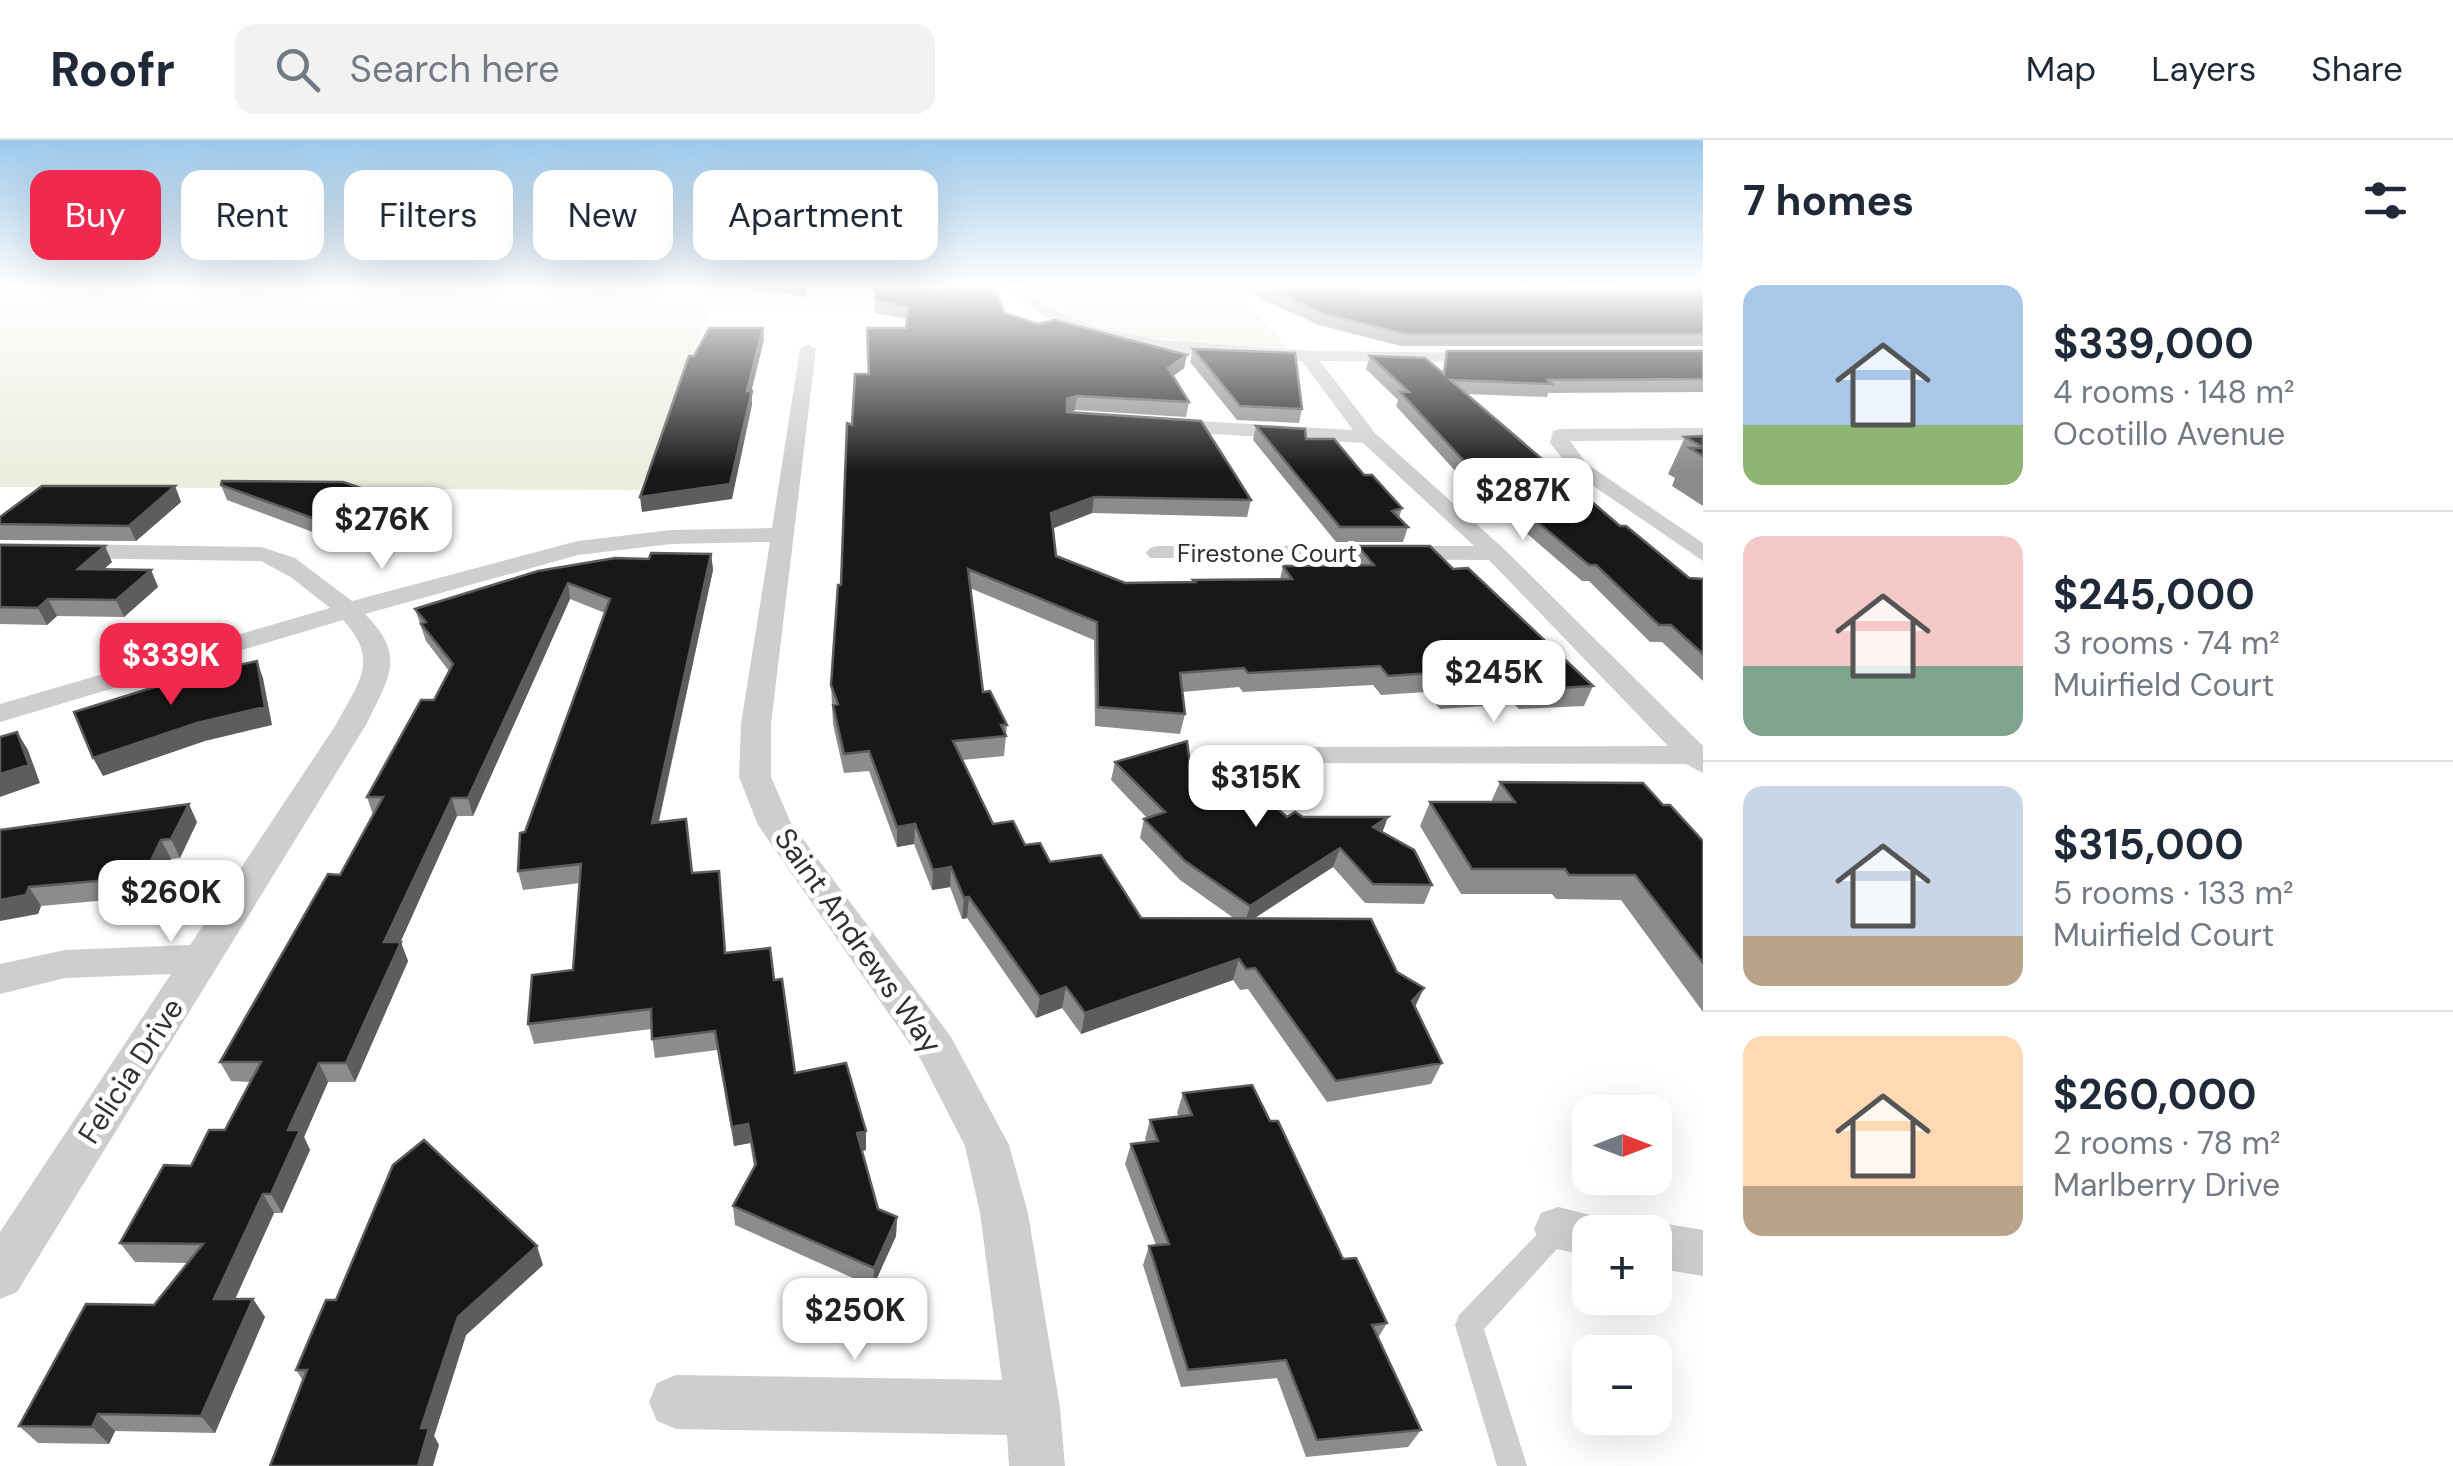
<!DOCTYPE html>
<meta charset="utf-8">
<style>
body{margin:0;font-family:"DM Sans",sans-serif;background:#f2f2f3;color:#1f2937;height:100vh;display:flex;flex-direction:column;font-size:38px;white-space:nowrap}
*{box-sizing:border-box;margin:0}
p{font-size:32px;color:#747a83}
.icon{flex:none;width:55px;height:55px;fill:none;stroke:currentColor;stroke-width:2;stroke-linecap:round;stroke-linejoin:round}
.map{position:relative;flex:1;overflow:hidden}
.drawer{display:flex;flex-direction:column;background:#fff;width:750px}
.drawer>*{flex:none}
.top-card{position:absolute;left:30px;top:30px;width:950px;height:90px;display:flex;gap:20px}
.needle{width:65px;rotate:90deg}
.buttons{position:absolute;left:1572px;top:955px;display:grid;gap:20px}
.buttons a{display:grid;place-items:center;width:100px;height:100px;border-radius:20px;background:#fff;box-shadow:0 10px 40px #0002;font-size:50px}
.price{position:absolute;translate:-50% -85px;padding:0 22px;border-radius:20px;background:#fff;color:#222;font-size:32px;line-height:65px;filter:drop-shadow(0 2px 5px #0008)}
.price::after{content:'';position:absolute;left:50%;top:60px;width:30px;height:22px;margin-left:-15px;background:inherit;clip-path:polygon(0 0,100% 0,50% 100%)}
.price.selected{background:#f02a4e;color:#fff}
ul{padding:0;list-style:none}
li{display:flex;align-items:center;gap:30px;height:250px;padding:0 40px}
li+li{border-top:2px solid #e0e1e3}
li span{display:grid;place-items:center;flex:none;width:280px;height:200px;border-radius:20px;color:#555}
li>.icon{margin-inline-start:auto}
span .icon{width:120px;height:120px;fill:#fffc;stroke-width:1}
li b{font-size:42px}
h2{display:flex;justify-content:space-between;align-items:center;height:120px;padding:0 40px;font-size:42px}
.tag{padding:0 35px;border-radius:20px;background:#fff;box-shadow:0 10px 40px #0002;font-size:35px;line-height:90px}
.tag.selected{background:#f02a4e;color:#fff}
header{display:flex;align-items:center;gap:60px;box-sizing:border-box;height:140px;padding:0 50px;background:#fff;border-bottom:2px solid #e0e1e3}
header strong{font-size:48px}
nav{display:flex;gap:55px;margin-inline-start:auto;font-size:35px}
.search{width:700px;height:90px;background:#f2f2f3;display:flex;align-items:center;gap:25px;box-sizing:border-box;padding:0 35px;border-radius:20px;color:#747a83;font-size:38px}
main{display:flex;flex:1;min-height:0}
.map>svg:first-child{display:block}
.green{fill:#e9eede}
.lines{fill:none;stroke-linecap:round;stroke-linejoin:round}
.service{fill:#cecece;fill-rule:evenodd}
.minor{fill:#cecece;fill-rule:evenodd}
.wall{fill:#8c8c8c;fill-rule:evenodd}
.shaded-wall{fill:#5d5d5d}
.building{fill:#181818;stroke:#5d5d5d;stroke-width:2.5}
.labels{text-anchor:middle;stroke-width:10;stroke-linejoin:round;paint-order:stroke}
.far-street-label{font-size:25px;fill:#313131;stroke:#fff}
.street-label{font-size:30px;fill:#313131;stroke:#fff}
</style>
<header>
<strong>Roofr</strong>
<div class="search"><svg class="icon" aria-label="search" viewBox="0 0 24 24"><circle cx="10" cy="10" r="6"/><path d="M15 15l6 6"/></svg>Search here</div>
<nav><a>Map</a><a>Layers</a><a>Share</a></nav>
</header>
<main>
<div class="map">
<svg width="1703" height="1326" viewBox="0 0 1703 1326">
<rect width="100%" height="100%" fill="#fff"/>
<path class="green" d="M0,146H719L640,350L0,347Z
M1039,146H1231L1287,208C1235,205 1059,203 1039,146Z"/>
<g class="lines">
<path class="service" d="M1558,1078L1567,1082L1571,1090L1567,1098L1484,1189L1527,1326H1497L1455,1185L1459,1175L1549,1082Z"/>
<path class="minor" d="M1008,146H1023L1051,169L1100,188L1162,200L1312,211L1495,213V221L1489,222L1320,221L1375,293L1503,408L1703,606V633L1686,624L1281,623L1277,616L1281,609L1292,607L1668,606L1489,420L1150,418L1146,413L1150,408L1158,406H1474L1363,303L1163,291L1153,285L1163,279L1353,290L1302,221C1213,216 1072,217 1008,146Z
M1660,146H1678L1703,158V168Z
M808,204L816,209L771,584V637L791,683L951,897L1009,1005L1028,1073L1060,1268L1065,1326H1009L1007,1295L676,1289L657,1281L649,1262L657,1243L676,1235L1002,1240L980,1073L965,1006L921,920L758,685L739,637L741,584L770,402L671,404L578,415L365,474C407,516 389,537 367,583L17,1152L0,1159V1092L171,834L65,838L0,854V824L65,810L190,805L337,583C359,542 380,520 343,480L0,582V564L330,468L292,438L261,421L0,417V403L261,407L295,418L352,461L578,401L671,390L772,388L800,209Z
M1703,288V300L1570,301L1587,324L1703,403V421L1573,332L1550,303L1553,291L1560,289Z
M1558,1067L1607,1079L1613,1092H1590V1117L1541,1105L1534,1089L1541,1073Z
M1655,1082L1703,1090V1136L1655,1128V1092H1636Z"/>
</g>
<path class="wall" d="M743,146H807L806,157Z
M875,146L1004,173L1184,228L1173,236L1189,262L1186,277L1075,270L1070,272L1251,360L1247,377L1092,373L1053,388L1056,416L1125,443L1192,442L1193,440L1280,439L1283,426L1355,425L1353,423L1358,406L1453,429L1593,546L1584,566L1519,569L1514,564L1440,569L1425,552L1381,555L1373,545L1243,552L1239,547L1182,552L1185,574L1180,594L1095,586L1094,500L970,448L983,552L1007,585L1004,616L962,620L993,684L1050,722L1141,778L1235,779L1180,740L1140,698L1144,679L1147,678L1111,640L1115,622L1191,632L1287,677H1303L1382,692L1432,745L1424,764L1365,763L1333,727L1253,779L1415,868L1442,923L1431,944L1327,962L1248,849L1240,850L1233,840L1081,894L1062,868L1036,878L967,778L962,779L950,747L932,750L914,704L897,707L869,631L844,633L833,584L831,545L841,445L852,285L868,234L906,188L907,179L875,173Z
M1234,146H1703V206H1401L1319,185ZM1354,146L1688,148L1691,151L1359,149Z
M1193,209L1302,269L1299,283L1237,280L1190,222Z
M1447,211H1703V252L1548,253L1547,257L1466,254L1620,386L1689,438L1703,439V541L1662,502H1650L1589,441H1582L1459,335L1396,266L1398,260L1366,229L1370,216L1442,233Z
M1256,286L1306,299L1364,335L1402,368L1399,378L1408,387L1403,402H1336L1253,300Z
M1703,296V366L1672,346L1675,338L1668,334L1685,297Z
M221,345L447,377L451,393L382,408L367,385L334,400L227,360Z
M175,346L181,362L136,401L0,400V377Z
M0,405L112,422L104,429L151,430L158,447L124,477L57,476L47,485L0,484Z
M711,414L713,430L659,682L692,733L726,813L774,840L795,933L866,1010L862,1011L878,1069L897,1077L896,1096L873,1147L735,1085L733,1066L754,1027L750,1003L734,1006L717,910L655,918L651,889L534,904L528,884L573,830L580,743L523,750L518,731L525,692L605,473L570,459L473,676H457L400,802L408,821L355,942H328L304,997L310,1010L282,1073H274L235,1159H253L265,1177L215,1293L115,1291L109,1304L38,1303L19,1286L154,1165L188,1123L135,1122L120,1103L225,990L251,942L231,941L220,922L340,735L373,675L367,657L434,560L449,531L426,501L415,469L649,419Z
M1500,642L1663,665L1703,701V872L1621,760L1556,759L1552,754H1461L1420,686L1430,662H1491Z
M197,682L180,718L171,719L153,756L41,766L38,774L0,690Z
M1183,953L1343,1119L1387,1183L1378,1198L1421,1290L1408,1307L1306,1317L1277,1238L1181,1247L1143,1125L1149,1106L1156,1105L1125,1024L1131,1004L1146,1002L1145,999L1150,980L1179,976L1177,973Z
M543,1125L466,1195L434,1296L439,1305L303,1241L296,1230Z"/>
<path class="shaded-wall" d="M763,188L764,200L748,265L747,251Z
M1187,215L1184,228L1165,242L1168,228Z
M752,251V265L732,359L642,372L640,357Z
M1077,256L1075,270L1065,274L1067,259Z
M175,346L181,362L136,401L129,386Z
M1094,357L1092,373L1049,390L1051,373Z
M363,369L367,385L334,400L329,384Z
M447,377L451,393L382,408L377,392Z
M105,406L112,422L86,445L78,429Z
M711,414L713,430L654,702L652,683Z
M151,430L158,447L124,477L116,460Z
M568,443L570,459L473,676L468,658Z
M48,459L57,476L47,485L38,468Z
M257,521L263,538L272,585L205,601L103,636L93,618Z
M17,592L28,610L40,643L0,657V634Z
M452,658L457,676L392,821L384,802Z
M189,664L197,682L180,718L171,699Z
M1388,677L1381,696L1373,687Z
M915,684L914,704L897,707V687Z
M161,700L171,719L153,756L143,737Z
M1340,708L1333,727L1244,785L1250,766Z
M951,727L950,747L932,750L933,730Z
M29,747L41,766L38,774L0,781V760Z
M969,757L967,778L962,779L964,758Z
M401,802L408,821L355,942L346,923Z
M1239,819L1233,840L1081,894L1085,873Z
M1066,847L1062,868L1036,878L1040,857Z
M1424,848L1414,869L1412,861Z
M319,923L328,942L304,997L310,1010L282,1073L271,1054L288,990Z
M748,984L750,1003L734,1006L732,987Z
M866,991V1010L857,1012V993Z
M263,1054L274,1073L227,1177L214,1159Z
M897,1077L896,1096L873,1147L874,1128Z
M537,1106L543,1125L466,1195L434,1296L439,1305L433,1326H418L421,1288L458,1177Z
M253,1159L265,1177L215,1293L201,1276Z
M98,1274L115,1291L109,1304L92,1287Z"/>
<path class="building" d="M875,146H994L1004,173L1038,184L1055,180L1187,215L1168,228L1189,262L1077,256L1067,259V272L1201,281L1251,360L1094,357L1051,373L1056,416L1125,443L1195,442L1193,440L1292,439L1283,426L1374,425L1358,406H1430L1453,429L1468,428L1593,546L1528,550L1523,544L1447,550L1432,533L1388,536L1380,526L1248,533L1244,528L1180,533L1185,574L1098,567L1097,482L968,429L983,552L990,551L1007,585H1001L1006,596L953,601L993,684L1013,681L1025,705L1040,703L1050,722L1101,715L1141,778L1371,779L1397,832L1424,848L1412,861L1442,923L1336,941L1255,828L1246,829L1239,819L1085,873L1066,847L1040,857L969,757L964,758L951,727L933,730L915,684L897,687L869,611L844,614L833,565L838,564L831,545L838,445H841L847,283L852,285L855,234H869L867,188H906L908,167L876,160Z
M1261,146H1353L1359,149L1691,151L1703,146V194H1405L1322,173Z
M709,188H763L747,251H752L730,344L640,357L689,216H694Z
M1193,209L1295,213L1302,269L1240,266Z
M1447,211H1703V239L1548,240L1552,244L1450,240L1620,386H1626L1689,438L1703,439V514L1671,485H1659L1596,425H1589L1464,321L1400,252H1409L1370,216L1425,218L1444,234Z
M1256,286L1305,289L1306,299H1334L1364,335H1372L1402,368L1392,371L1408,387H1340Z
M1703,296V307L1685,297Z
M1690,308H1703V316Z
M222,341L343,342L447,377L377,392L363,369L329,384L221,345Z
M42,346H175L129,386L0,384V377Z
M0,405L105,406L78,429L151,430L116,460L48,459L38,468L0,467Z
M651,413L711,414L652,683L686,679L692,733L719,731L725,813L770,808L774,840L782,839L795,933L846,923L866,991L857,993L878,1069L897,1077L874,1128L733,1066L756,1024L748,984L732,987L715,891L652,899L651,869L528,884L532,835L573,830L581,724L518,731L520,693L525,692L610,459L568,443L468,658H452L384,802H401L346,923H319L288,990H300L271,1054H263L214,1159H253L201,1276L98,1274L92,1287L19,1286L86,1164L154,1165L203,1104L120,1103L164,1025L191,1026L209,990H225L261,922H220L328,734L340,735L383,657H367L421,560H434L453,524L421,484L426,482L415,469L538,431L615,418L649,419Z
M257,521L265,567L197,583L93,618L74,572L190,536Z
M17,592L29,625L0,634V597Z
M1187,601L1191,632L1225,622L1287,677L1295,672L1303,677H1388L1373,687L1414,710L1432,745L1373,744L1340,708L1250,766L1185,721L1144,679L1165,672L1115,622Z
M1500,642L1643,643L1663,665H1670L1703,701V823L1635,735H1569L1565,729H1472L1430,662H1515Z
M189,664L171,699L161,700L143,737L29,747L26,755L0,760V690Z
M1252,945L1270,981H1278L1343,1119L1356,1118L1387,1183L1372,1185L1421,1290L1317,1300L1286,1220L1188,1230L1149,1106L1169,1104L1131,1004L1158,1001L1150,980L1192,975L1183,953Z
M424,1000L537,1106L458,1177L421,1288H429L418,1326H270L307,1230H296L326,1160H336L393,1025Z"/>
<linearGradient id="sky" x2="0" y2="1"><stop stop-color="#9cc8eb"/><stop offset="0.44" stop-color="#fff"/><stop offset="1" stop-color="#fff" stop-opacity="0"/></linearGradient>
<rect width="1703" height="332" fill="url(#sky)"/>
<g class="labels">
<g class="far-street-label">
<text x="1267" y="422">Firestone Court</text>
</g>
<g class="street-label">
<text transform="translate(858 801) rotate(55)" y="10">Saint Andrews Way</text>
<text transform="translate(131 931) rotate(-57)" y="10">Felicia Drive</text>
</g>
</g>
</svg>
<div class="buttons">
<a><svg class="needle" viewBox="-14 -14 28 28"><path d="M0-13l5 13h-10z" fill="#e53935"/><path d="M0 13l5-13h-10z" fill="#747a83"/></svg></a>
<a>+</a>
<a>−</a>
</div>
<b class="price" style="left:1523px;top:403px">$287K</b>
<b class="price" style="left:382px;top:432px">$276K</b>
<b class="price selected" style="left:171px;top:568px">$339K</b>
<b class="price" style="left:1494px;top:585px">$245K</b>
<b class="price" style="left:1256px;top:690px">$315K</b>
<b class="price" style="left:171px;top:805px">$260K</b>
<b class="price" style="left:855px;top:1223px">$250K</b>
<div class="top-card">
<a class="tag selected">Buy</a>
<a class="tag">Rent</a>
<a class="tag">Filters</a>
<a class="tag">New</a>
<a class="tag">Apartment</a>
</div>
</div>
<section class="drawer">
<h2>7 homes<svg class="icon" aria-label="filters" viewBox="0 0 24 24"><path d="M4 7h16M4 17h16"/><circle cx="9" cy="7" r="2"/><circle cx="15" cy="17" r="2"/></svg></h2>
<ul>
<li><span style="background:linear-gradient(#a9c7e8 70%,#8fb573 0)"><svg class="icon" aria-label="home" viewBox="0 0 24 24"><path d="M3 11l9-7 9 7M6 9v11h12V9"/></svg></span><div><b>$339,000</b><p>4 rooms · 148 m²</p><p>Ocotillo Avenue</p></div></li>
<li><span style="background:linear-gradient(#f6c9c9 65%,#7fa58c 0)"><svg class="icon" aria-label="home" viewBox="0 0 24 24"><path d="M3 11l9-7 9 7M6 9v11h12V9"/></svg></span><div><b>$245,000</b><p>3 rooms · 74 m²</p><p>Muirfield Court</p></div></li>
<li><span style="background:linear-gradient(#c9d6e8 75%,#b9a48a 0)"><svg class="icon" aria-label="home" viewBox="0 0 24 24"><path d="M3 11l9-7 9 7M6 9v11h12V9"/></svg></span><div><b>$315,000</b><p>5 rooms · 133 m²</p><p>Muirfield Court</p></div></li>
<li><span style="background:linear-gradient(#ffd9b3 75%,#b9a48a 0)"><svg class="icon" aria-label="home" viewBox="0 0 24 24"><path d="M3 11l9-7 9 7M6 9v11h12V9"/></svg></span><div><b>$260,000</b><p>2 rooms · 78 m²</p><p>Marlberry Drive</p></div></li>
</ul>
</section>
</main>
